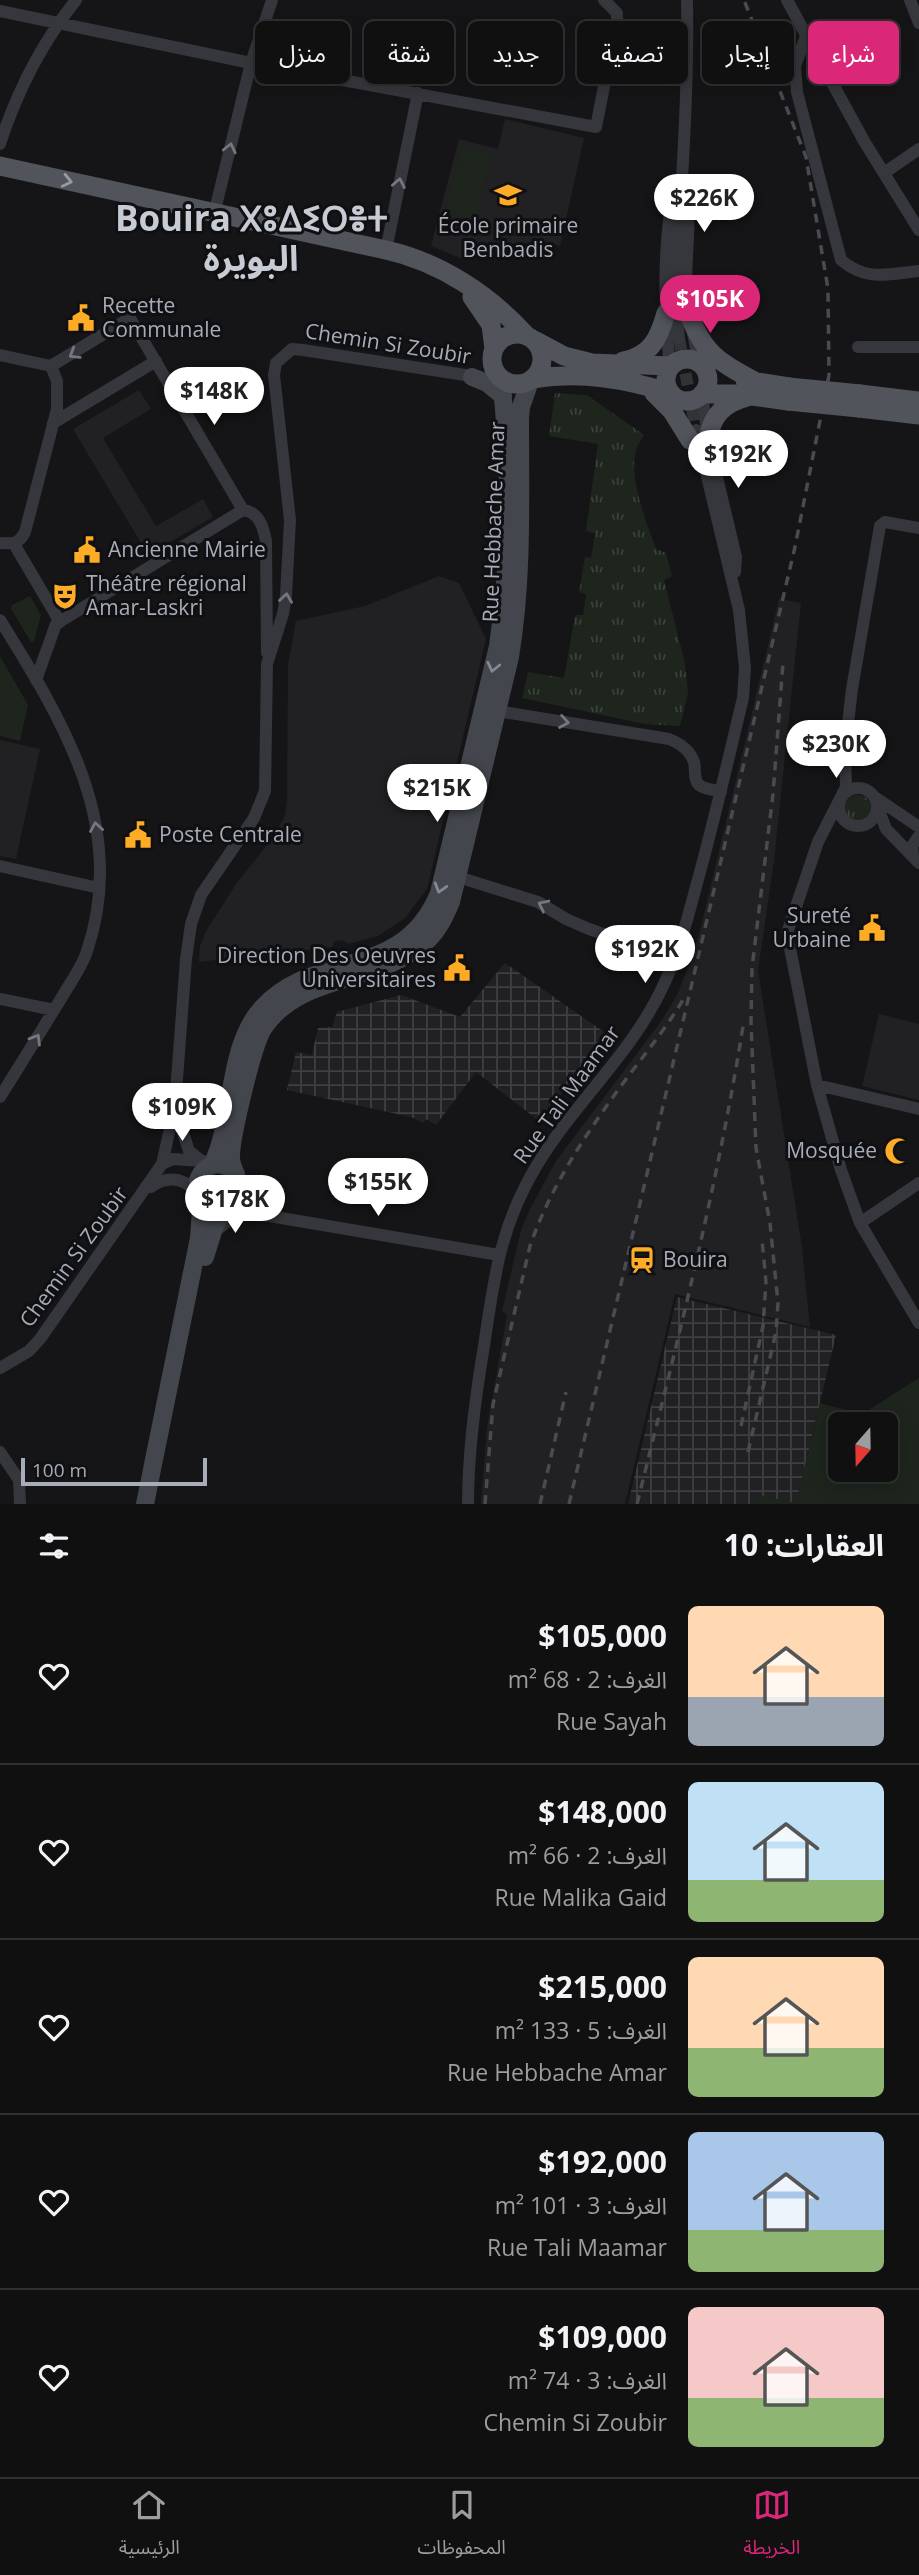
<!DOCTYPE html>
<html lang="ar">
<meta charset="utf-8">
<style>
body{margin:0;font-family:"Open Sans","Noto Sans Arabic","Noto Sans Tifinagh",sans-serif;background:#19191a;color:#f1f3f6;direction:rtl;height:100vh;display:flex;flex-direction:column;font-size:26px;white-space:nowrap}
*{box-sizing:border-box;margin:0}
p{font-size:23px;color:#9c9d9f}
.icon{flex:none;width:38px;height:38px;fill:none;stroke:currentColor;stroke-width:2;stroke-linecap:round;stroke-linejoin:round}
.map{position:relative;height:1504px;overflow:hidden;direction:ltr}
.sheet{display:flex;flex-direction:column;background:#101011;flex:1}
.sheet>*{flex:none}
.hud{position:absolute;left:21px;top:21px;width:878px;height:63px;direction:rtl;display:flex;gap:14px}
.needle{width:46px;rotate:200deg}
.fabs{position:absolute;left:828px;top:1412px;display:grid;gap:14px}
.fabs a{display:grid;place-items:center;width:70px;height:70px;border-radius:10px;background:#101011;box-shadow:0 4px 18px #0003,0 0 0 2px #303031;font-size:35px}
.scale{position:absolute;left:21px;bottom:18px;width:186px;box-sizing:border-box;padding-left:7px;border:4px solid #a6acb8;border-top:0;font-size:19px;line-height:24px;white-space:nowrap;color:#a6acb8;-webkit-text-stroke:5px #101012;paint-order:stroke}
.price{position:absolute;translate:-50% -60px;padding:0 16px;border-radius:24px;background:#fff;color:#222;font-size:23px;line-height:46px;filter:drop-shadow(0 2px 4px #0008)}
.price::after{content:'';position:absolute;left:50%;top:42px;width:21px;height:16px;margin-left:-10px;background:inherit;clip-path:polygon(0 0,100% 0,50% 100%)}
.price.active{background:#db2777;color:#fff}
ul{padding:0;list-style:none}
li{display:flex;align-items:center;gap:21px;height:175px;padding:0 35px}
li+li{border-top:2px solid #303031}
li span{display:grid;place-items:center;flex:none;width:196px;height:140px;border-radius:10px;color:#555}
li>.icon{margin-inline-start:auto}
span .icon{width:84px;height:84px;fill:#fffc;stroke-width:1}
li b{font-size:30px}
h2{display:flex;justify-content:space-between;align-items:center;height:84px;padding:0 35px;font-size:30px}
.pill{padding:0 24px;border-radius:10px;background:#101011;box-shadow:0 4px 18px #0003,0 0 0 2px #303031;font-size:24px;line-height:63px}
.pill.active{background:#db2777;color:#fff}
.tabs{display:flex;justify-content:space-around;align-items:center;height:98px;border-top:2px solid #303031;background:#101011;font-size:19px;color:#9c9d9f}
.tabs a{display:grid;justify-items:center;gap:4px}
.tabs .active{color:#db2777}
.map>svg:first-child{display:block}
.built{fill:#212124}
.industrial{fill:url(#industrial-grid)}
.grass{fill:url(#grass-tufts)}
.garden{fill:#1d251d;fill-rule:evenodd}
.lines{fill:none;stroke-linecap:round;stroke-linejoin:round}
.minor-tunnel{stroke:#323337;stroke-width:12;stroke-dasharray:12 6;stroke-linecap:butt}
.minor{stroke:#36373c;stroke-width:12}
.secondary{stroke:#43464c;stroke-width:18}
.primary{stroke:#51545b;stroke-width:19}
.rail{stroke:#484b51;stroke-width:3.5;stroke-dasharray:9 7;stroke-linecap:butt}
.primary-bridge{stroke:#51545b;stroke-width:19}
.oneway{stroke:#747780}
.oneway2{stroke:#959aa5}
.oneway3{stroke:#838892}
.labels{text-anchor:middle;stroke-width:6;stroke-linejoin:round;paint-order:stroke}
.poi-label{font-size:21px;fill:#a6acb8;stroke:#101012;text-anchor:start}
.street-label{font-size:21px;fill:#a6acb8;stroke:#101012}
.town-label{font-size:35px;font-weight:bold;fill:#c7cbd4;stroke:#101012}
</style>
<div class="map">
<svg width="919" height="1504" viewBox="0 0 919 1504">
<defs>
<pattern id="industrial-grid" width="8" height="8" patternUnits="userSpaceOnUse" patternTransform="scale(1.75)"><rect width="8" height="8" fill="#212124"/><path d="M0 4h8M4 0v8" fill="none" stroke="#3e3f42"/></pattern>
<pattern id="grass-tufts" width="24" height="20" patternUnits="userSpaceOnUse" patternTransform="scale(1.75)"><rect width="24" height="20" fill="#1d251d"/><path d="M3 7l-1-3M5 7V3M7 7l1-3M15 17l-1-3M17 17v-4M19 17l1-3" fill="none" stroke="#3b423c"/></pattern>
</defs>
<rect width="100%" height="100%" fill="#151517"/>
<path class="built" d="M505,119L584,138L560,246L535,241L534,245L520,242L513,253L477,246L465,260L431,246L459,139L498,149Z
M139,390L151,409L103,438L156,526L203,499L213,517L158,549L141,543L73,429Z
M439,576L459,583L486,639L427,889L405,918L378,936L348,944L343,940L335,941L332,947L199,962L200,946L206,931L238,881L273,838L285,815L287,799L288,665L296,621L365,606Z
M779,599L801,603L774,861L758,970L802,1247L810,1327L675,1294L625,1504H481L487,1427L507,1315L502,1311L521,1230L531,1207L556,1161L662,1020L677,995L688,968L700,931Z
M0,740L40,749L16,859L0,856Z
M879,1014L919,1024V1100L862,1086Z"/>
<path class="industrial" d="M505,963L607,1034L556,1101L559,1104L543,1124L476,1072L436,1125L426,1119L424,1123L411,1117L287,1090L296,1052L312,1055L318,1028L332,1027L337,1012L401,995L460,1017Z
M677,1297L836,1335L796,1504L759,1495L757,1504H628Z"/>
<path class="grass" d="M555,393L587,395L644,435C641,440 637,445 636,450C628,477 647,524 656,549L666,553L672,576L664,580L685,664L688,693L680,726L645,724L522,698L528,672L564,678L575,615H583L586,594L579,592L585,557L591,558L595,533L586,531L598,444L549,436Z
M845 808a13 13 0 1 1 26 0a13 13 0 1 1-26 0Z"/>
<path class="garden" d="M462,147L491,155L475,219L445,211Z
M30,596L41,615L34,641L31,642L11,609L12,605Z
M0,656L28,705L20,741L0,736Z
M919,1378V1504H757L759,1495L796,1503L820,1403L862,1414ZM840,1424H886V1470H840Z"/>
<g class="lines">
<path class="minor-tunnel" d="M679,338L696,430"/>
<path class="minor" d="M787,0L864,141L919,230
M910,0L919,23
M0,11L251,63L596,127L617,21V13L604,0
M806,36L795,66L797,92L841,260C867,282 888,274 919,271
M0,144C17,91 41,44 76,0
M884,173L919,149
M687,187C693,230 681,273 689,316
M214,214L251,63L272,0
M386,250L418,93
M693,333L697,353L705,369
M679,338C672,280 680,220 683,161C686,107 688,54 687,0
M858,347H919
M0,355L51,366
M51,366L130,318L243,510
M670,366C664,315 662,235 676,185
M702,394L708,439L736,557L735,572
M53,423L156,361
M919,528L885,522L880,526L852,689L845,749L846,787L818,842L787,933L817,1085L841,1170L860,1223L919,1323
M0,543C13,544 19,544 25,532L57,409V381L51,366
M14,544L60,622
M0,620C63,721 129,827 87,951C82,967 70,983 62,997C41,1031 21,1064 0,1097
M36,680L56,624L243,510C259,512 263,526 266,541L267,653
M497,711L669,739C679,743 690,750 694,762C696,769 693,779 699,785C704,789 715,790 721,792
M839 807a19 19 0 1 1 38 0a19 19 0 1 1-38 0Z
M876,798L919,827
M877,805L886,829L919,863
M913,857L912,846L919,836
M0,866L99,888
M458,877L538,902L566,919L589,929L674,959
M0,999L54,1010
M817,1085L919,1109
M176,1112L189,1151L208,1166
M162,1164L173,1159L203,1161
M151,1187C168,1174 189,1178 199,1198
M860,1223L919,1183
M218,1229L236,1215L252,1213L499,1255
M0,1368L29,1351L40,1339L162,1164L175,1106L186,959L191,924L201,895L254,818L265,791L267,664L283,614L286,596L290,520L274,375L276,363L292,349L303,350L478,377
M0,1452L19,1480L20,1504
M468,1504C468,1451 475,1399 484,1346C494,1278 500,1226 537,1165C575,1102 634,1051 664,984C679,952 688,917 697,883C714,822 728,760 743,698L745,668L739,610L696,430"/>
<path class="secondary" d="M472,377L487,383L503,396
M212,1165C235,1118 226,1048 262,1008C316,949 403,982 439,893L498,646C511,558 511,468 501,379
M236,1174C224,1159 205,1162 198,1180C196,1201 225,1217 236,1194C243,1181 232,1171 231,1159C230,1139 253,1045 263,1029C300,971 383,985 429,939C440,928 445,915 451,902L510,657C523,578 520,499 520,419L521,407L530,381
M205,1257L214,1228L227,1203
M145,1504L199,1238L202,1197"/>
<path class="primary" d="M0,166L386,250C440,262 490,295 527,336
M472,297L491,325L494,349
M688,311C703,354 718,361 756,382
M492 359a25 25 0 1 1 50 0a25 25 0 1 1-50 0Z
M534,340L564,356L592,363L670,366
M666 380a21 21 0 1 1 42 0a21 21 0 1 1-42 0Z
M623,361C651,356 659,338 666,313
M533,379C581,371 625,379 671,393
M745,380L789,387
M654,393L672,411L690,440
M702,394H736L788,401
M860,394L919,401
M859,408L919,415
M708,439C712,415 724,403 747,397"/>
<path class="rail" d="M741,1426L763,1326L766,1282L762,1240
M748,1452L776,1332L778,1303L770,1223L756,1148L751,1022L752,968L773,794L783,663
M485,1504L493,1404L530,1246C550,1188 585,1135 621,1086C643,1056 666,1029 684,998
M540,1504L566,1392
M569,1504L795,547L829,375L828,289L806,157L744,0
M637,1504C677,1343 718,1185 744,1020"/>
<path class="primary-bridge" d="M789,387L860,394
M788,401L859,408"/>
</g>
<defs><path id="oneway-chevron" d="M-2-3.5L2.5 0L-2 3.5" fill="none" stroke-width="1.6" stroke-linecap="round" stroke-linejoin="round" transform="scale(1.75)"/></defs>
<g class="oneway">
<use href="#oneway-chevron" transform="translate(230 148) rotate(-77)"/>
<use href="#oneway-chevron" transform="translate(399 183) rotate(-79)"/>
<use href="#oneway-chevron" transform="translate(74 354) rotate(148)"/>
<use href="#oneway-chevron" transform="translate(286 598) rotate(-82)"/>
<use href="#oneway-chevron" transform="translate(564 722) rotate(10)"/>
<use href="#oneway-chevron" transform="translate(96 827) rotate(-99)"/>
<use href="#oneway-chevron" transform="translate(543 905) rotate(-154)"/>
<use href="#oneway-chevron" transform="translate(36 1039) rotate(-59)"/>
</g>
<use class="oneway2" href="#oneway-chevron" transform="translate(67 181) rotate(13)"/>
<g class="oneway3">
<use href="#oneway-chevron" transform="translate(493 667) rotate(103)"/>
<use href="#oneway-chevron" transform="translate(440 888) rotate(107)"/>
</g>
<defs>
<symbol id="university-bare" viewBox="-9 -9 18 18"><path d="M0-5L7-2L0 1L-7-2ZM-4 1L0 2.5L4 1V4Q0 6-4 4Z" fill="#feac26" stroke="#101012" stroke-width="2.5" paint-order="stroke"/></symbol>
<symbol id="civic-bare" viewBox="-9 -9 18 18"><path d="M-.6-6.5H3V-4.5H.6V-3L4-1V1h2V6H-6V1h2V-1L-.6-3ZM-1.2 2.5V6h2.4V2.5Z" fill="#feac26" stroke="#101012" stroke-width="2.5" paint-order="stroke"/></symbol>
<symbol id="theatre-bare" viewBox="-9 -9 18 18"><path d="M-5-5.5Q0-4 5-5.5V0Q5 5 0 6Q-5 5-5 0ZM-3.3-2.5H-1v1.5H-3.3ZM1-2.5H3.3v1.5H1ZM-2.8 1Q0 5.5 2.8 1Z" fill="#feac26" stroke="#101012" stroke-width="2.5" paint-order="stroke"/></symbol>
<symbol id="mosque-bare" viewBox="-9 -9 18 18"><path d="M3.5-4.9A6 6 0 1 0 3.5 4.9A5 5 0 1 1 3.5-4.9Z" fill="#feac26" stroke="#101012" stroke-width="2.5" paint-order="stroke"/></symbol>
<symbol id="station-bare" viewBox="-9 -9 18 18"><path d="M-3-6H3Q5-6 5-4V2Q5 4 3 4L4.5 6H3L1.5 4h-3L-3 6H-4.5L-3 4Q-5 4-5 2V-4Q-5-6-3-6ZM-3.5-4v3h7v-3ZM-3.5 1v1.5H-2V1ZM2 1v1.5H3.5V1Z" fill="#feac26" stroke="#101012" stroke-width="2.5" paint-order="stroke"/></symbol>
</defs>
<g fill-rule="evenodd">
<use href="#university-bare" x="489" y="176" width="38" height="38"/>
<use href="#civic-bare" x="62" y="299" width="38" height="38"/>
<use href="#civic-bare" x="68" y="531" width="38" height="38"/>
<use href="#theatre-bare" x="46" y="577" width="38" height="38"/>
<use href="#civic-bare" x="119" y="816" width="38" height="38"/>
<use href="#civic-bare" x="853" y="909" width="38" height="38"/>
<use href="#civic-bare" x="438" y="949" width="38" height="38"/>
<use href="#mosque-bare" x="879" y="1132" width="38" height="38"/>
<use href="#station-bare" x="623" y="1241" width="38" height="38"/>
</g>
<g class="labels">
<g class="poi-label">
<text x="508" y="233" text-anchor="middle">École primaire<tspan x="508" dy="24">Benbadis</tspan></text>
<text x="102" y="313">Recette<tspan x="102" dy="24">Communale</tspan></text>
<text x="108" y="557">Ancienne Mairie</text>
<text x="86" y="591">Théâtre régional<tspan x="86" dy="24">Amar-Laskri</tspan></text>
<text x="159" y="842">Poste Centrale</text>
<text x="851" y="923" text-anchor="end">Sureté<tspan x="851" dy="24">Urbaine</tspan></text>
<text x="436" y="963" text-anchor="end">Direction Des Oeuvres<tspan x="436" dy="24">Universitaires</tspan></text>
<text x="877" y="1158" text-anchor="end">Mosquée</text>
<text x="663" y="1267">Bouira</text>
</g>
<g class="street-label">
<text transform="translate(388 344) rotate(9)" y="7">Chemin Si Zoubir</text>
<text transform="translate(494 522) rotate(-88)" y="7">Rue Hebbache Amar</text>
<text transform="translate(567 1095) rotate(-54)" y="7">Rue Tali Maamar</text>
<text transform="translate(74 1257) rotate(-54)" y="7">Chemin Si Zoubir</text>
</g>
<g class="town-label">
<text x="251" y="231">Bouira ⵝⵓⵠⵉⵔⴻⵜ<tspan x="251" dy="40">البويرة</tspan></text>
</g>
</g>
</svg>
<div class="fabs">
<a><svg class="needle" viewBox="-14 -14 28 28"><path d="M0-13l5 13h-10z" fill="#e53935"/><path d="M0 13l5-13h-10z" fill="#9c9d9f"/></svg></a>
</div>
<div class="scale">100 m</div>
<b class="price" style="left:704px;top:234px">$226K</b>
<b class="price active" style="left:710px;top:335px">$105K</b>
<b class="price" style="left:214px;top:427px">$148K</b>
<b class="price" style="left:738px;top:490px">$192K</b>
<b class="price" style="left:836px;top:780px">$230K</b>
<b class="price" style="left:437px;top:824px">$215K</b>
<b class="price" style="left:645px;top:985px">$192K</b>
<b class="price" style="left:182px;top:1143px">$109K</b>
<b class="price" style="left:378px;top:1218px">$155K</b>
<b class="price" style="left:235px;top:1235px">$178K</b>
<div class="hud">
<a class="pill active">شراء</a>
<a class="pill">إيجار</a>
<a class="pill">تصفية</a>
<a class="pill">جديد</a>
<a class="pill">شقة</a>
<a class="pill">منزل</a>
</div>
</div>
<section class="sheet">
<h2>العقارات: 10<svg class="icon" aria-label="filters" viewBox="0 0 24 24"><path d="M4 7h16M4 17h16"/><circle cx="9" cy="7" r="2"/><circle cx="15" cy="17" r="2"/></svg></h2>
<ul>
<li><span style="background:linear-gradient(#ffd9b3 65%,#9aa5b1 0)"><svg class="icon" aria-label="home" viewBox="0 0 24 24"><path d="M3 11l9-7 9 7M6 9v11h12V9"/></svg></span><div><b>$105,000</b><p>الغرف: 2 · 68 m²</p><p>Rue Sayah</p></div><svg class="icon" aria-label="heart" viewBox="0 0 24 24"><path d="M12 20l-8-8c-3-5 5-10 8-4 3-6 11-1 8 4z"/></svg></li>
<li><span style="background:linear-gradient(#bfe0f5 70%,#8fb573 0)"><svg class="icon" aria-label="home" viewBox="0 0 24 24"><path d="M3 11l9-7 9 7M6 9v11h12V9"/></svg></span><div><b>$148,000</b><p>الغرف: 2 · 66 m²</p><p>Rue Malika Gaid</p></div><svg class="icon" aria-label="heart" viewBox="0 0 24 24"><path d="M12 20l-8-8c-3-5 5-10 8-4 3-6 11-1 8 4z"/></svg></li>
<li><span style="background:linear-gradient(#ffd9b3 65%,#8fb573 0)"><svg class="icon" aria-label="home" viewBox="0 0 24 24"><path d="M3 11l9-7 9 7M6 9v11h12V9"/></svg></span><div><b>$215,000</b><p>الغرف: 5 · 133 m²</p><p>Rue Hebbache Amar</p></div><svg class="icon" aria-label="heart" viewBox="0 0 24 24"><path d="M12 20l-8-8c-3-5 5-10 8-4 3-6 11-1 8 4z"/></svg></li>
<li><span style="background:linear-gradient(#a9c7e8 70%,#8fb573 0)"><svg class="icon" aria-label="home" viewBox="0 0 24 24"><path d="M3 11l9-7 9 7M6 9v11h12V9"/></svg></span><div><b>$192,000</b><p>الغرف: 3 · 101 m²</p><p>Rue Tali Maamar</p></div><svg class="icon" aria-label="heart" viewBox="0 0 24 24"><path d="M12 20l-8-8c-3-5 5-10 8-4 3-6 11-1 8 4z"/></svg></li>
<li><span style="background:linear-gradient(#f6c9c9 65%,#8fb573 0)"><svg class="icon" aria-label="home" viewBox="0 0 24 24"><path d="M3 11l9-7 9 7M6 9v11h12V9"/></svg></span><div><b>$109,000</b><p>الغرف: 3 · 74 m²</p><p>Chemin Si Zoubir</p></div><svg class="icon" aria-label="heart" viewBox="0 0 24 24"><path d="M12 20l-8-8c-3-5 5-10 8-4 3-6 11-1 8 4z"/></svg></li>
</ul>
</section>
<nav class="tabs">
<a class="active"><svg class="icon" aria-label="map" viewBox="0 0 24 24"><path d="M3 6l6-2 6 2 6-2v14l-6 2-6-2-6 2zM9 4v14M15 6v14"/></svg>الخريطة</a>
<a><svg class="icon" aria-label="saved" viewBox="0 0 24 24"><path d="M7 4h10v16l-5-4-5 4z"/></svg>المحفوظات</a>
<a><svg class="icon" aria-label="home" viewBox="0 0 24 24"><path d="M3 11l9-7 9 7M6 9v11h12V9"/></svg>الرئيسية</a>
</nav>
